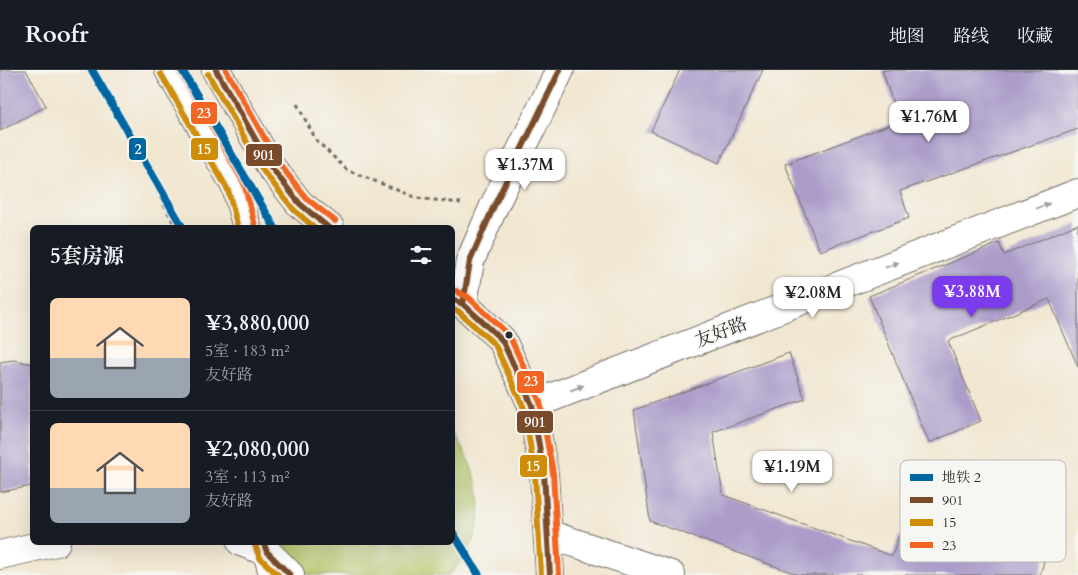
<!DOCTYPE html>
<html lang="zh">
<meta charset="utf-8">
<style>
body{margin:0;font-family:Cardo,"Noto Serif SC",serif;background:#242831;color:#f1f3f6;height:100vh;display:flex;flex-direction:column;font-size:19px;white-space:nowrap}
*{box-sizing:border-box;margin:0}
p{font-size:16px;color:#9ea1a6}
.icon{flex:none;width:28px;height:28px;fill:none;stroke:currentColor;stroke-width:2;stroke-linecap:round;stroke-linejoin:round}
.map{position:relative;flex:1;overflow:hidden}
.side{position:absolute;left:30px;top:155px;width:425px;height:320px;display:flex;flex-direction:column;background:#171b24;border-radius:8px;box-shadow:0 5px 20px #0002}
.side>*{flex:none}
.price{position:absolute;translate:-50% -42px;padding:0 11px;border-radius:10px;background:#fff;color:#222;font-size:16px;line-height:32px;filter:drop-shadow(0 1px 2px #0008)}
.price::after{content:'';position:absolute;left:50%;top:30px;width:15px;height:11px;margin-left:-8px;background:inherit;clip-path:polygon(0 0,100% 0,50% 100%)}
.price.selected{background:#7c3aed;color:#fff}
ul{padding:0;list-style:none}
li{display:flex;align-items:center;gap:15px;height:125px;padding:0 20px}
li+li{border-top:1px solid #363941}
li span{display:grid;place-items:center;flex:none;width:140px;height:100px;border-radius:8px;color:#555}
li>.icon{margin-inline-start:auto}
span .icon{width:60px;height:60px;fill:#fffc;stroke-width:1}
li b{font-size:21px}
h2{display:flex;justify-content:space-between;align-items:center;height:60px;padding:0 20px;font-size:21px}
header{display:flex;align-items:center;gap:30px;box-sizing:border-box;height:70px;padding:0 25px;background:#171b24;border-bottom:1px solid #363941}
header strong{font-size:24px}
nav{display:flex;gap:28px;margin-inline-start:auto;font-size:18px}
.map>svg:first-child{display:block}
.green{fill:#b2c365;stroke:#6e7748}
.building{fill:#ab9cc9}
.lines{fill:none;stroke-linecap:round;stroke-linejoin:round}
.minor-casing{stroke:#706c65;stroke-width:30}
.major-casing{stroke:#706c65;stroke-width:30}
.path{stroke:#706c65;stroke-width:3;stroke-dasharray:4 4;stroke-linecap:butt}
.minor{stroke:#fff;stroke-width:28}
.major{stroke:#fff;stroke-width:28}
.bus-1-casing{stroke:#f6f6f2;stroke-width:10}
.bus-2-casing{stroke:#f6f6f2;stroke-width:10}
.bus-3-casing{stroke:#f6f6f2;stroke-width:10}
.bus-1{stroke:#7a4b2a;stroke-width:6}
.bus-2{stroke:#ce8d09;stroke-width:6}
.bus-3{stroke:#f26522;stroke-width:6}
.metro-1-casing{stroke:#f6f6f2;stroke-width:11}
.metro-1{stroke:#0066a1;stroke-width:8}
.oneway{fill:#a0a0a0}
.bus-dot{fill:#2b2b2b;stroke:#f6f6f2;stroke-width:2}
.labels{text-anchor:middle;stroke-width:4;stroke-linejoin:round;paint-order:stroke}
.street-label{font-size:18px;fill:#2b2b2b;stroke:#f6f6f2}
.key{fill:#f6f6f2;stroke:#b9b9b6;stroke-width:1}
.key-label{font-size:14px;fill:#2b2b2b}
.line-badge{stroke:#f6f6f2;stroke-width:2}
.badge-label{font-size:14px;text-anchor:middle;font-weight:bold;fill:#fff}
</style>
<header>
<strong>Roofr</strong>
<nav><a>地图</a><a>路线</a><a>收藏</a></nav>
</header>
<div class="map">
<svg width="1078" height="505" viewBox="0 0 1078 505">
<rect width="100%" height="100%" fill="#f6f6f2"/>
<filter id="ink" filterUnits="userSpaceOnUse"><feTurbulence type="fractalNoise" baseFrequency=".02" numOctaves="2"/><feDisplacementMap in="SourceGraphic" scale="10" xChannelSelector="R" yChannelSelector="G"/><feConvolveMatrix kernelMatrix="1 2 1 2 8 2 1 2 1" color-interpolation-filters="sRGB"/></filter>
<filter id="wash" filterUnits="userSpaceOnUse"><feTurbulence type="fractalNoise" baseFrequency=".0096" numOctaves="4" result="noise"/><feDisplacementMap in="SourceGraphic" scale="20" xChannelSelector="R" yChannelSelector="G"/><feGaussianBlur stdDeviation="1.12" result="paint"/><feColorMatrix in="noise" values="0 0 0 0 0 0 0 0 0 0 0 0 0 0 0 0 0 1.4 0 .05"/><feComposite in="paint" operator="in"/></filter>
<g filter="url(#wash)">
<rect width="100%" height="100%" fill="#f1e6d0"/>
<path class="green" d="M453,363C464,380 476,403 479,424C483,453 471,485 449,505H309L292,487L282,473L452,472Z"/>
<g id="blocks">
<path class="building" d="M0,0H26L46,36L0,61Z
M680,0H763L719,93L651,61Z
M882,0H1078V59L900,121L909,148L820,181L785,94L899,51Z
M1078,154V297L1049,229L948,271L981,351L929,373L869,226L999,173L1004,185Z
M789,283L805,329L713,362L723,425L892,486L899,466L970,490L986,433L1055,453L1040,505H799L650,451L634,340Z
M14,290L32,294V416L0,422V292Z"/>
</g>
</g>
<g filter="url(#ink)">
<use href="#blocks" fill-opacity="0" stroke="#706c65" stroke-width="1"/>
<g class="lines">
<defs>
<path id="minor" d="M463,234L470,191L494,136L560,0
M532,335L1078,123
M548,464L671,505
M241,472L267,482L272,500
M0,485L56,472"/>
<path id="major" d="M169,0L236,117L247,158
M216,0L271,97L300,134L330,158
M452,229L463,234L502,270L532,335L544,404L550,505
M263,472L267,482L290,505"/>
</defs>
<use href="#minor" class="minor-casing"/>
<use href="#major" class="major-casing"/>
<path class="path" d="M297,34L316,70L347,100L417,128L461,133
M153,113L176,158"/>
<use href="#minor" class="minor"/>
<use href="#major" class="major"/>
<defs>
<path id="bus-1" d="M216,0L271,97L300,134L329,158
M452,229L463,234L502,270L532,335L544,404L550,505
M463,234L470,191L494,136L560,0
M263,472L267,482L290,505"/>
<path id="bus-2" d="M161,4L228,120L238,158
M208,4L264,102L294,140L315,158
M452,239L458,241L495,275L524,338L535,405L541,505
M255,475L260,488L278,505"/>
<path id="bus-3" d="M179,0L244,113L255,156
M226,0L278,92L306,128L335,151
M456,221L468,227L509,265L540,332L553,403L559,504"/>
</defs>
<use href="#bus-1" class="bus-1-casing"/>
<use href="#bus-2" class="bus-2-casing"/>
<use href="#bus-3" class="bus-3-casing"/>
<use href="#bus-1" class="bus-1"/>
<use href="#bus-2" class="bus-2"/>
<use href="#bus-3" class="bus-3"/>
<defs>
<path id="metro-1" d="M92,0L183,158
M182,0L275,158
M452,461L479,505"/>
</defs>
<use href="#metro-1" class="metro-1-casing"/>
<use href="#metro-1" class="metro-1"/>
</g>
<defs><path id="oneway-solid" d="M-6-.8H1V-3.2L6.5 0L1 3.2V.8H-6Z" transform="scale(1.25)"/></defs>
<g class="oneway">
<use href="#oneway-solid" transform="translate(1043 136) rotate(-21)"/>
<use href="#oneway-solid" transform="translate(892 195) rotate(-21)"/>
<use href="#oneway-solid" transform="translate(577 318) rotate(-21)"/>
</g>
</g>
<circle class="bus-dot" cx="509" cy="265" r="4.5"/>
<g class="labels">
<g class="street-label">
<text transform="translate(721 262) rotate(-21)" y="6">友好路</text>
</g>
</g>
<rect x="900" y="390" width="166" height="102" rx="8" class="key"/>
<rect x="910" y="404" width="23" height="7" fill="#0066a1"/>
<rect x="910" y="427" width="23" height="6" fill="#7a4b2a"/>
<rect x="910" y="449" width="23" height="7" fill="#ce8d09"/>
<rect x="910" y="472" width="23" height="6" fill="#f26522"/>
<g class="key-label">
<text x="942" y="412">地铁 2</text>
<text x="942" y="435">901</text>
<text x="942" y="457">15</text>
<text x="942" y="480">23</text>
</g>
<g class="line-badge">
<rect x="190" y="31" width="28" height="24" rx="5" fill="#f26522"/>
<rect x="128" y="67" width="19" height="24" rx="5" fill="#0066a1"/>
<rect x="190" y="67" width="29" height="24" rx="5" fill="#ce8d09"/>
<rect x="245" y="73" width="38" height="24" rx="5" fill="#7a4b2a"/>
<rect x="516" y="300" width="29" height="24" rx="5" fill="#f26522"/>
<rect x="516" y="340" width="38" height="24" rx="5" fill="#7a4b2a"/>
<rect x="519" y="384" width="29" height="24" rx="5" fill="#ce8d09"/>
</g>
<g class="badge-label">
<text x="204" y="48">23</text>
<text x="138" y="84">2</text>
<text x="204" y="84">15</text>
<text x="264" y="90">901</text>
<text x="531" y="316">23</text>
<text x="535" y="357">901</text>
<text x="533" y="401">15</text>
</g>
</svg>
<b class="price" style="left:929px;top:73px">¥1.76M</b>
<b class="price" style="left:525px;top:121px">¥1.37M</b>
<b class="price selected" style="left:972px;top:248px">¥3.88M</b>
<b class="price" style="left:813px;top:249px">¥2.08M</b>
<b class="price" style="left:792px;top:423px">¥1.19M</b>
<section class="side">
<h2>5套房源<svg class="icon" aria-label="filters" viewBox="0 0 24 24"><path d="M4 7h16M4 17h16"/><circle cx="9" cy="7" r="2"/><circle cx="15" cy="17" r="2"/></svg></h2>
<ul>
<li><span style="background:linear-gradient(#ffd9b3 60%,#9aa5b1 0)"><svg class="icon" aria-label="home" viewBox="0 0 24 24"><path d="M3 11l9-7 9 7M6 9v11h12V9"/></svg></span><div><b>¥3,880,000</b><p>5室 · 183 m²</p><p>友好路</p></div></li>
<li><span style="background:linear-gradient(#ffd9b3 65%,#9aa5b1 0)"><svg class="icon" aria-label="home" viewBox="0 0 24 24"><path d="M3 11l9-7 9 7M6 9v11h12V9"/></svg></span><div><b>¥2,080,000</b><p>3室 · 113 m²</p><p>友好路</p></div></li>
</ul>
</section>
</div>
